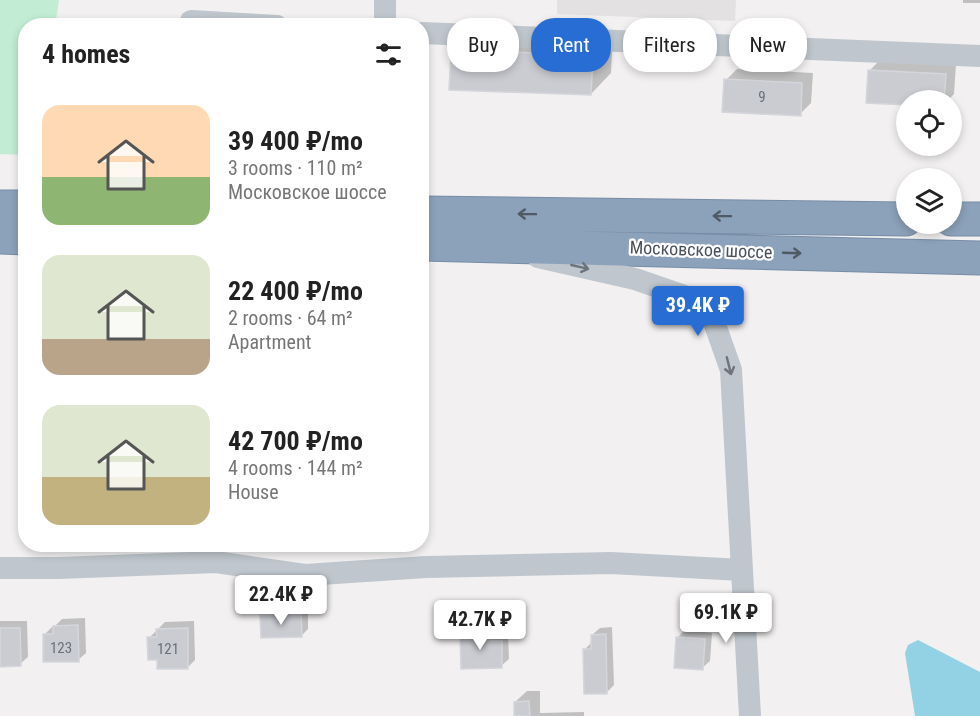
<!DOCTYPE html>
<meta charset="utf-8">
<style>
body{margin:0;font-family:"Roboto Condensed",sans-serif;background:#f6f6f6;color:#222;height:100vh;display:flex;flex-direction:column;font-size:22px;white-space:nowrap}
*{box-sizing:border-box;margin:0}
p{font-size:20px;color:#767676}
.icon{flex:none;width:33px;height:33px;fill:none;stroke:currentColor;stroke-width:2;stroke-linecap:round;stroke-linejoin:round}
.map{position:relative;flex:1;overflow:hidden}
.panel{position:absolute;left:18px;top:18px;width:411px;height:534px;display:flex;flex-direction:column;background:#fff;border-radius:24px;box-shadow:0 3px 9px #0003}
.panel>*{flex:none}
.top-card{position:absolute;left:447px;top:18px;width:442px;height:54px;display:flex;gap:12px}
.fabs{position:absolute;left:896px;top:90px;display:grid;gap:12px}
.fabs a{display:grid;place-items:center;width:66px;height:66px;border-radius:50%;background:#fff;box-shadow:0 3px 9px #0003;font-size:30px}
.price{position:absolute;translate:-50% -51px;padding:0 14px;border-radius:6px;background:#fff;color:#222;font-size:20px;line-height:39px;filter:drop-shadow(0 2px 3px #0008)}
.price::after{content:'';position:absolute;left:50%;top:36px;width:18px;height:14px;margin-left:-9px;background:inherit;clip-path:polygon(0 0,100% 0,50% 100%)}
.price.active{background:#286dd3;color:#fff}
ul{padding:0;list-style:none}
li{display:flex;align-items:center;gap:18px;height:150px;padding:0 24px}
li span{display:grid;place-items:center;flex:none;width:168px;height:120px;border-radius:18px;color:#555}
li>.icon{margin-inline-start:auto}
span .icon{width:72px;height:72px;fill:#fffc;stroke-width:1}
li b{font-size:26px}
h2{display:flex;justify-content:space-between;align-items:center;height:72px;padding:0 24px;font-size:26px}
.chip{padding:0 21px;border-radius:24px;background:#fff;box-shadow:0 3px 9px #0003;font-size:21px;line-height:54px}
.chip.active{background:#286dd3;color:#fff}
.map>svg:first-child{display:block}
.education{fill:#e3e1e1}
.green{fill:#c2ecd4}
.water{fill:#93d1e5}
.shadow{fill:#0003}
.building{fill:#caccd2;stroke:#d4d6db;stroke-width:1.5}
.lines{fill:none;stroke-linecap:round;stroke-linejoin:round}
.highway-casing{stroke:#778ca6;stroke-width:35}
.minor{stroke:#bfc6cd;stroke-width:22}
.highway{stroke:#8ca1ba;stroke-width:33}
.oneway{stroke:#505a65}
.oneway2{stroke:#6c757e}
.labels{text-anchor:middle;stroke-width:4.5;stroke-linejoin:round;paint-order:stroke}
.number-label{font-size:15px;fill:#69707a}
.street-label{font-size:18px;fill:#49525c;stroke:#fff}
</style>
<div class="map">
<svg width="980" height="716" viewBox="0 0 980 716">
<rect width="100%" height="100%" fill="#f2f0f0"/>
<path class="education" d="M557,0H736L735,21L557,14Z"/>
<path class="green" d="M0,0H59L56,20L58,25L26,26L25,155L0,154Z"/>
<path class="water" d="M918,640L980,672V716H915L905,653L908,645Z"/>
<path class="shadow" d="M963,0H980V3H963Z
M473,30L613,35L611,73L591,94L452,50Z
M880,60L956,64L954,94L948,100H906V103L869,71Z
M737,69L813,73L811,103L800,114L726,80Z
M308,607V629L301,636L262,616L269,608Z
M85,618L86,653L78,660L44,635L52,627H54L62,619Z
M0,621H27L28,657L20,664L0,665Z
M194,621L195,660L188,667L158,659L149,638L165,622Z
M468,626H497V635H508L509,659L501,666L461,634Z
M612,627L614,685L607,692L584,650L592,642V635L600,628Z
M685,630L712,633L710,661L702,668L677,638Z
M527,691H540V713L584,712V716H516L515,702Z"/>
<path class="building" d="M451,50L593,55L591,95L449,90Z
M868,70L946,74L944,100H906V105L866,103Z
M724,79L802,83L801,116L722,112Z
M301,614L302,637L261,638L260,615Z
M78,625L79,662H43V634H53V626Z
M0,628H20L21,666L0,667Z
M188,628V669H157V660H148L147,637H157L156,629Z
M490,632V641H502V668L461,669L460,633Z
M606,634L607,694H584L583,649H591V635Z
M676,637L705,639L703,670L674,668Z
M529,701L530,716H514V702Z"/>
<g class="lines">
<defs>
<path id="highway" d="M0,207H26
M422,213L906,219
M951,219H980
M0,237L26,238
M422,244L980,258"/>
</defs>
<use href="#highway" class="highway-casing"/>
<path class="minor" d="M385,0V26
M191,21L277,26
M422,33L980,56
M538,257L635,279L693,299L713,319L731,370L750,716
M0,568H59L216,562L305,575L426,567L611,563L742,570"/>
<use href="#highway" class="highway"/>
</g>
<defs><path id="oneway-shaft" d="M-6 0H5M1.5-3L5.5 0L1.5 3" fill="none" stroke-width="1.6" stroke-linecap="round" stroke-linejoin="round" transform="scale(1.5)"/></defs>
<g class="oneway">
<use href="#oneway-shaft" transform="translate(527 214) rotate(-179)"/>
<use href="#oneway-shaft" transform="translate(722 216) rotate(-179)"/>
<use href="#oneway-shaft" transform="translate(792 253) rotate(2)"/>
</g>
<g class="oneway2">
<use href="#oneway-shaft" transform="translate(580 267) rotate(13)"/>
<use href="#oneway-shaft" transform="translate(729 366) rotate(76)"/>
</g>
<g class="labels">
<g class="number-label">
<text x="762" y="102">9</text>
<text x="61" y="653">123</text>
<text x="168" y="654">121</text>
</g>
<g class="street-label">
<text transform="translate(701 250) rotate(2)" y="6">Московское шоссе</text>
</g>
</g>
</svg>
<div class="fabs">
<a><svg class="icon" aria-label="locate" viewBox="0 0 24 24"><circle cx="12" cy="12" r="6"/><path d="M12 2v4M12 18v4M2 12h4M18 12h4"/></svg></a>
<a><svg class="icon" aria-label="layers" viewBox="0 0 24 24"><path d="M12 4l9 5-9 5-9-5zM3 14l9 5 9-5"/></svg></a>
</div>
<b class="price active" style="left:698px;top:337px">39.4K ₽</b>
<b class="price" style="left:281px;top:626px">22.4K ₽</b>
<b class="price" style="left:726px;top:644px">69.1K ₽</b>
<b class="price" style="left:480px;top:651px">42.7K ₽</b>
<div class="top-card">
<a class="chip">Buy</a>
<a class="chip active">Rent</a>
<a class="chip">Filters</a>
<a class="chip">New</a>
</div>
<section class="panel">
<h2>4 homes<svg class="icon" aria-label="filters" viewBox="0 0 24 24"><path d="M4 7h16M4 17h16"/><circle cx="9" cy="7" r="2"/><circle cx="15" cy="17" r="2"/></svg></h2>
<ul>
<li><span style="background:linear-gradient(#ffd9b3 60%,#8fb573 0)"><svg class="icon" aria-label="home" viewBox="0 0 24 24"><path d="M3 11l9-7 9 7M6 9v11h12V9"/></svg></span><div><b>39 400 ₽/mo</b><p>3 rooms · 110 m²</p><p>Московское шоссе</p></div></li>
<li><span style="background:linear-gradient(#dfe7d0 70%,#b9a48a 0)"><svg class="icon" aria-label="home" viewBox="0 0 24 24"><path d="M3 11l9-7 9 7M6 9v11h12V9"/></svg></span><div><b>22 400 ₽/mo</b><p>2 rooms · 64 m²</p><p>Apartment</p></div></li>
<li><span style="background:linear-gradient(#dfe7d0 60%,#c2b280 0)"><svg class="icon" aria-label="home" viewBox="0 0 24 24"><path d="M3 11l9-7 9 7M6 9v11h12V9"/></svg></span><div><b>42 700 ₽/mo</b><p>4 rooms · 144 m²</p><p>House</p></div></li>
</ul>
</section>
</div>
